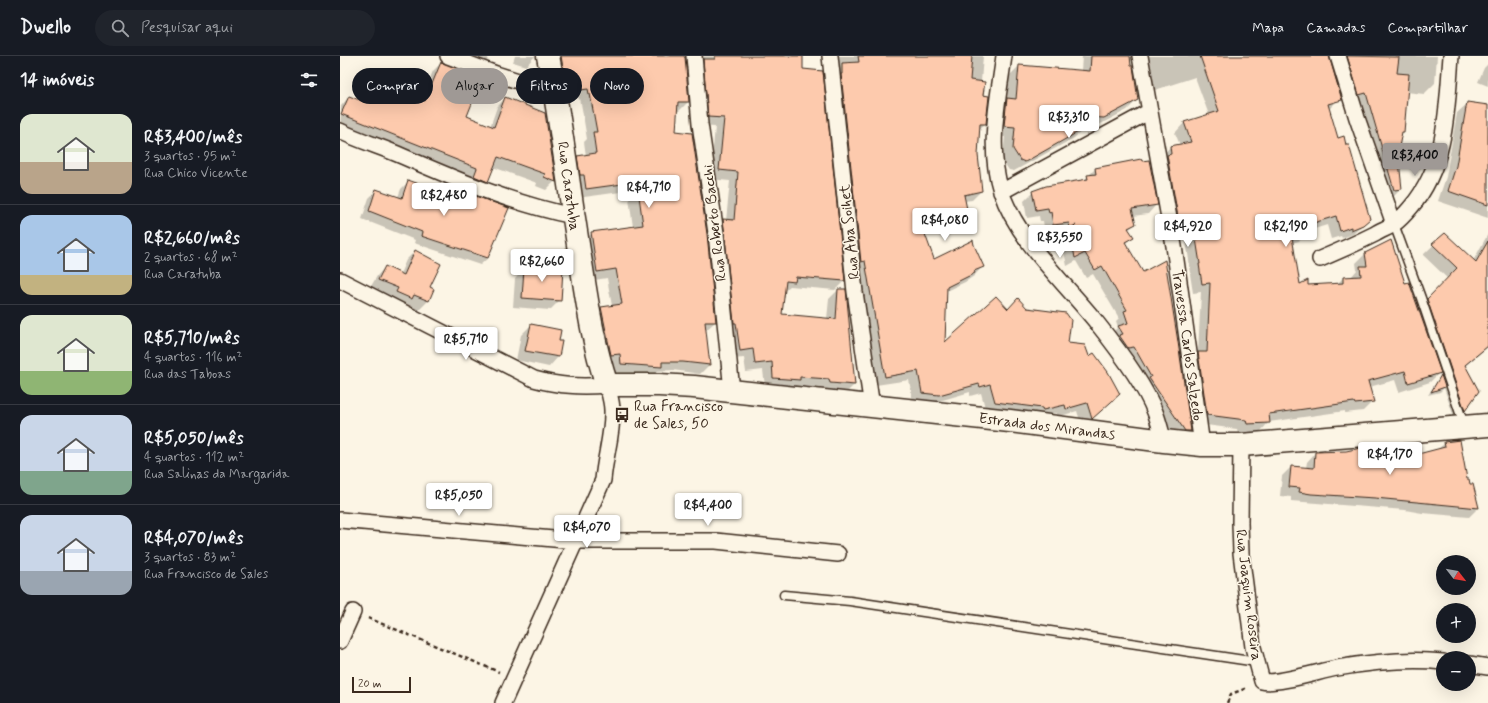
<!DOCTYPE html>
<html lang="pt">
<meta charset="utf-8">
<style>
body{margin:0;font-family:Mynerve,sans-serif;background:#20242c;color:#f1f3f6;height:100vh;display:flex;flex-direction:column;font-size:15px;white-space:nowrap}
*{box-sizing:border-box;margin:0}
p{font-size:13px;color:#9ea1a6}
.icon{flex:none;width:22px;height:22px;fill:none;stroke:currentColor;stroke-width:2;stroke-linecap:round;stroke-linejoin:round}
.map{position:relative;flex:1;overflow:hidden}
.drawer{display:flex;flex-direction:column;background:#171b24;width:340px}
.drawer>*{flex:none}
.top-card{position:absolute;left:12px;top:12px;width:380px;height:36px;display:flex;gap:8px}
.needle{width:26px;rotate:121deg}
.fabs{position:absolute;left:1096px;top:499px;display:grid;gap:8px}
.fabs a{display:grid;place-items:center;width:40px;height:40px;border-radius:50%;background:#171b24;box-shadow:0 4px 16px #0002;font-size:20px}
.scale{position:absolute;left:12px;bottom:10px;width:59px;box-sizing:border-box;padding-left:4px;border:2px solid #3b2a1e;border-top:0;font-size:11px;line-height:14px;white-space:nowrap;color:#3b2a1e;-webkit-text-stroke:3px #fcf5e5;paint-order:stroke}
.price{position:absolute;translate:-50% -34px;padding:0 9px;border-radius:4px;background:#fff;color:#222;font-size:13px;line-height:26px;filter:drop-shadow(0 1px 2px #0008)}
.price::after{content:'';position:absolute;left:50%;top:24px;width:12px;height:9px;margin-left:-6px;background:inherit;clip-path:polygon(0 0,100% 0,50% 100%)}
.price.on{background:#9f9995;color:#111}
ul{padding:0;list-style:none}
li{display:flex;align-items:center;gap:12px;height:100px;padding:0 20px}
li+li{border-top:1px solid #363941}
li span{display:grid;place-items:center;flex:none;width:112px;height:80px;border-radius:12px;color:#555}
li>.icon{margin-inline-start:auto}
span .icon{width:48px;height:48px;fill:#fffc;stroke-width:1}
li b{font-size:17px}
h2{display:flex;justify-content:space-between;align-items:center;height:48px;padding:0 20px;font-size:17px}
.pill{padding:0 14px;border-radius:18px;background:#171b24;box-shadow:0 4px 16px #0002;font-size:14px;line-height:36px}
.pill.on{background:#9f9995;color:#111}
header{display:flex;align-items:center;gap:24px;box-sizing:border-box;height:56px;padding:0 20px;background:#171b24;border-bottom:1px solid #363941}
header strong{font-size:19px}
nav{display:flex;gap:22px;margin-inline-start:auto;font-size:14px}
.search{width:280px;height:36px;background:#20242c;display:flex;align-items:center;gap:10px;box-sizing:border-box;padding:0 14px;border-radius:22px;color:#9ea1a6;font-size:15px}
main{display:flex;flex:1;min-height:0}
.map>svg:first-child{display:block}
.shadow{fill:#0003}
.building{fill:#fdcaad;stroke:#3b2a1e}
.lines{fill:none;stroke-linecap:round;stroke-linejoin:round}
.lane-casing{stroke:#3b2a1e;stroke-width:11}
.street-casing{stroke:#3b2a1e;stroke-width:18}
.secondary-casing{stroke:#3b2a1e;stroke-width:25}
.path{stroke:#3b2a1e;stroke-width:2.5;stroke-dasharray:4 3;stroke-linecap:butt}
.lane{stroke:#fcf5e5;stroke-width:8}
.street{stroke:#fcf5e5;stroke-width:15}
.secondary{stroke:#fcf5e5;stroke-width:22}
.labels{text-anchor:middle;stroke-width:3;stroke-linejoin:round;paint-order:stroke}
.street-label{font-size:15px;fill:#3b2a1e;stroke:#fcf5e5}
.poi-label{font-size:15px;fill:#3b2a1e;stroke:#fcf5e5;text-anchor:start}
</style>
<header>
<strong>Dwello</strong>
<div class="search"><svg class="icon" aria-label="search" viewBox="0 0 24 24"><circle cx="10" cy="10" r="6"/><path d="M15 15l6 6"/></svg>Pesquisar aqui</div>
<nav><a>Mapa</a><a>Camadas</a><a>Compartilhar</a></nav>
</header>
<main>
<section class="drawer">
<h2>14 imóveis<svg class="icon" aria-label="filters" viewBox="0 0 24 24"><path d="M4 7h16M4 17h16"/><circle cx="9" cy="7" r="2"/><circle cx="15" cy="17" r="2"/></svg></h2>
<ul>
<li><span style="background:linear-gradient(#dfe7d0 60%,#b9a48a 0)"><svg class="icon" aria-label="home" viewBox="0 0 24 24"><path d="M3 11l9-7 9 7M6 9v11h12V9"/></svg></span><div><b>R$3,400/mês</b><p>3 quartos · 95 m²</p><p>Rua Chico Vicente</p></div></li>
<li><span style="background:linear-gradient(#a9c7e8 75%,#c2b280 0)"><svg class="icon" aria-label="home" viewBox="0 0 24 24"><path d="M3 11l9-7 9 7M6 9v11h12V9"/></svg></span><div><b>R$2,660/mês</b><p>2 quartos · 68 m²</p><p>Rua Caratuba</p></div></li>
<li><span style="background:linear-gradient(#dfe7d0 70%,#8fb573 0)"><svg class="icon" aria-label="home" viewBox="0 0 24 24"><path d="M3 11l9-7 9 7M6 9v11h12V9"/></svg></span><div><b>R$5,710/mês</b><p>4 quartos · 116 m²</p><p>Rua das Taboas</p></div></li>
<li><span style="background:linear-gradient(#c9d6e8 70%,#7fa58c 0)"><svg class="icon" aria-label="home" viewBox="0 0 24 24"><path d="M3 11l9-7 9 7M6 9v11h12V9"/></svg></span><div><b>R$5,050/mês</b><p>4 quartos · 112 m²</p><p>Rua Salinas da Margarida</p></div></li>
<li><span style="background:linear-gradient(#c9d6e8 70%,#9aa5b1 0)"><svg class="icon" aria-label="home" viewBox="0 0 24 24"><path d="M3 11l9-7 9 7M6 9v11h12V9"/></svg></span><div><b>R$4,070/mês</b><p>3 quartos · 83 m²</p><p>Rua Francisco de Sales</p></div></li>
</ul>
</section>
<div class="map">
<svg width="1148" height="647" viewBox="0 0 1148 647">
<rect width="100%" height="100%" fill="#fcf5e5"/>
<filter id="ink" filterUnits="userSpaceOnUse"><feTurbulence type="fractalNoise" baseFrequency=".025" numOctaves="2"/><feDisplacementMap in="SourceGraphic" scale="8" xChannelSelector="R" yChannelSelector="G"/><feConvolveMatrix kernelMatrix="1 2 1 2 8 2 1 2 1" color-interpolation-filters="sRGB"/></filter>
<g filter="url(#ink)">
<path class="shadow" d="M100,0H149L147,5L139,14Z
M175,0H195L186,10L173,6Z
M207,0H344L348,46L339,55H336L334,76L375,266L365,275L369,309L360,318L333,314L317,315L312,320L272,317L252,262L261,252L272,250L267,222L248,225L243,186L252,177L293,171L288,135L237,142L229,110L238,101L246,100L244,86L247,83L241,47H240L239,42L224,44Z
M355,0H462V14L482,16L504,225L495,234L450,230L444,235L441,259L487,263L489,243L498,234L514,329L505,338L481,336L480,332L453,330L450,333L425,331L423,314L406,316L404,302L391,303L374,174L383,164L386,165L390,125L370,123L375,71L360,70Z
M492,0H643L641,26L645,68L638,74L637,99L641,135L632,144L624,145L627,158L617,167L582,174L593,204L643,210L634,220L625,226L606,235L604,288L668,254L727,288L748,301L779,338L742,371L737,355L717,361L716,357L694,362L646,355L641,337L630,340V336L589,348L573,346L569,324L536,329L516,214Z
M742,0H790L797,44L787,54L753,72H745L734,82L674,115L669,114L664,107L663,101L665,81L654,80L657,53L667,43L669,20L679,10L741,15Z
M804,0H984L997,45L989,53L998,83L1029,163L1013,178L1002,182L1001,180L991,183L987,169L968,175L959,185L952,187L959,229L967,230L997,228L1003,222L1011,221L1017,214L1016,207L1026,197L1065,228L1078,254L1108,223L1083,199L1105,178L1133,205L1148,178V291L1125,310L1138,335L1124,354L1115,364L1104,332L1100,336L1088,339L1100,321L1099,317L1090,326L1059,336L1055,324L1029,331L1033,345L1023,355L1005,357V355L929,366L920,376L898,377L897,373L858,368L849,306L858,297L861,236L853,237L850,218L851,217L845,178L831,181L821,101L830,91L840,89L835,77L844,67L869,59L855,21L815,34Z
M1003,0H1097L1095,27L1084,38L1066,36L1063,76L1060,79L1057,96L1061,133L1051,143Z
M101,7L126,60L150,71L157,51L165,43L215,125L206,134L196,130L197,127L153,111L147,125L138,134L0,70L1,50L9,41L21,46L26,34L34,25L81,44L93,15Z
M1148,8V30L1138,26L1144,12Z
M1128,47L1148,50V162L1098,145L1106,121L1117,57Z
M800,104L816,149L808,158L793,160L795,168L788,174L792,181L785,188L850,375L841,384L837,383L801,331L770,279L778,271L776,265L779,262L753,218L746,222L736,205L727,210L722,185L730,177L721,180L720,175L705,177L703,165H700L699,160L687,162L684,145L693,136L743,125L755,113Z
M69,125L121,144L127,138L148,202L140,209L74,187L75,184L22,163L29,142L37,134L58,141L61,133Z
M75,195L89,232L93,234L88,245L79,254L66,248L63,251L48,245L50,241L30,232L37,220L45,211L60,218L66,204Z
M188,209L209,211L220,244L210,254L173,251L175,223Z
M191,269L221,286L218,301L209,311L176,304L181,279Z
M1105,387L1129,430L1133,429L1138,452L1129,461L1082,457L1065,454L951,445V441L940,440L942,420L951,411L966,412L967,406L976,396L1062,403L1097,394Z"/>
<path class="building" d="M221,0H343L345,1L349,46H338L336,75L352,77L367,178L376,266H365L370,309L343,306H322V311L281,308L280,298L271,299L261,251L282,248L276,213L257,216L251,176L303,169L297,126L246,133L244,119H240L237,100L256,97L253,76H257L250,38H249L248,33L233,35L229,14L223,12Z
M375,0H463V13L483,15L505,225L456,221L455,226L446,225L442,258L496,263L498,233H506L515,329L490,327L489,323L460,321V324L433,322L432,306L415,308L413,293L400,295L396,267H394L383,163L394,164L398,116L379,114L384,62L368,61L363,3H375Z
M518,0H632L630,24L645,26L643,39L649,40L646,68H640L638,99L642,135L624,139L628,158L581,167L594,203L633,184L634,189L644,211L634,215L635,217L607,231L605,286L656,240L668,253L678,242L687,252L726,257L731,264L728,287L745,289L749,300L754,297L768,316L780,338L752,363L747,347L726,353L725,349L703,354L702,352L655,346L650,328L640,331L639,328L599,339L582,337L578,315L545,321L525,205L521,206L501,18H502V7L519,6Z
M751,0H790L791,10H793L798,44L764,62L746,61L745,72L685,106L680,104L673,93L675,71L664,70L667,42L676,43L679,9L750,15Z
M860,0H989L1002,44L988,48L998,82L1004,80L1006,89H1009L1030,163L1023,169L1011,174V171L1000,175L996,160L967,169L969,176L952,181L960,228L968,224V229L1003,227V221L1021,220L1020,210H1027L1025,197L1051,184L1065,227L1069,226L1101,317L1068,327L1065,315L1028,325L1034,346L1015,348L1014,346L929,358L930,367L907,368L906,364L867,359L858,296H867L870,227L862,228L859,208H860L854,170L840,172L827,99L831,98L830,90L851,86L844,66L879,55Z
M1007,0L1059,1L1057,17L1069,18L1064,76H1062L1058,96L1062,133L1054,134L1026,37L1019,39Z
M101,6L142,22L127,60L154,71L165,41L205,57L216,126L204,121L205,118L158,101L148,126L134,120L137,112L1,58L9,40L25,46L34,24L85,45Z
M1127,46L1148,49V149L1108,135L1116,110Z
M801,103L802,105L809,104L818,149L792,153L796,168L788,172L794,181L785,186L803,216L825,204L838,286L851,375H845L809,322L811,321L794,291L788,292L779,279L783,278L778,270L788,267L784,255L787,254L762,210L755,214L745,197L735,202L730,175L736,169L730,172L729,167L713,169L711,156L709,157L708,152L696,154L692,135L706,130L748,123L747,119L756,118L755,112Z
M68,124L124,144L127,137L169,152L148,202L81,180L82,176L29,155L36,133L62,142Z
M1105,177L1136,206L1148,185V290L1125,309L1139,335L1125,355L1087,243L1117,212L1092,188Z
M75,194L101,208L90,231L94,233L89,245L74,239L72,243L56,236L58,232L38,224L45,210L64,219Z
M187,208L223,213L221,245L182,242L184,212H187Z
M191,268L221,274L219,285H222L219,301L185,295Z
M1101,319L1105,331L1091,336Z
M1120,384L1127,423H1129L1130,428H1133L1139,452L1035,442L971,438L959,436L960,432L949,431L951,410L974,412L975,396L1006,395L1021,392L1060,389L1063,402L1105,391L1104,386Z"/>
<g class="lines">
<defs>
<path id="lane" d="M1054,168L1081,242L1124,369
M444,539L510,545L917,606"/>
<path id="street" d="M108,0L156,18L216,37
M354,0L360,68L376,177L392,335
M490,0L515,236L532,351
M664,0C658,44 647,91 661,135C677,184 726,228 757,267C777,292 804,327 815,356C819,366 821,376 824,385
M800,0L834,190L862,389
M998,0L1017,62L1054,168
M0,75C20,85 42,91 62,100C117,124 174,148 233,160
M661,136L810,55
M980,203C999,195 1017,187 1035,178C1041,174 1048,172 1054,168C1061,163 1066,157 1071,151C1107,109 1107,52 1111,0
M0,224L194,323C219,330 240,331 267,329C269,337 272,346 272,354C273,377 265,400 263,424L163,647
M901,389L900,467L901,497L913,591L922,625C936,629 980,615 997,612C1032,606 1067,602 1103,606
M0,464L236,485H376L498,498
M0,585L13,556
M1129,608L1148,611"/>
<path id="secondary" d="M208,0C222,71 230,142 242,213C248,252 254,291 267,329H319L354,331L670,365L824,385L862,389H901L1148,369"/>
</defs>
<use href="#lane" class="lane-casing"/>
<use href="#street" class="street-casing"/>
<use href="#secondary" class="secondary-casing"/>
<path class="path" d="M28,562L159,616
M887,647L891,638L907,632"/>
<use href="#lane" class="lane"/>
<use href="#street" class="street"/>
<use href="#secondary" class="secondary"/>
</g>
</g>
<defs>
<symbol id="bus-bare" viewBox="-9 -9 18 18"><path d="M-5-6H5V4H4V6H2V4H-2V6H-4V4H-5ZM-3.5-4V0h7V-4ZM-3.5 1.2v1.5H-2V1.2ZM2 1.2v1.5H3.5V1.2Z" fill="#3b2a1e" stroke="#fcf5e5" stroke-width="2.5" paint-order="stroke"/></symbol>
</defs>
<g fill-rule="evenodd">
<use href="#bus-bare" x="271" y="348" width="22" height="22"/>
</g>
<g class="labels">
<g class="street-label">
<text transform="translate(229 130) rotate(82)" y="5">Rua Caratuba</text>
<text transform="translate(374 167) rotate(-97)" y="5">Rua Roberto Bacchi</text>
<text transform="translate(509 176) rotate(-96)" y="5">Rua Aba Soihet</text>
<text transform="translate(848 289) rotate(82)" y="5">Travessa Carlos Salzedo</text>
<text transform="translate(707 370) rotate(7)" y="5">Estrada dos Mirandas</text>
<text transform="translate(909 539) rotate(83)" y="5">Rua Joaquim Roseira</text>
</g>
<g class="poi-label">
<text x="294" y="355">Rua Francisco<tspan x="294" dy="17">de Sales, 50</tspan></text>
</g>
</g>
</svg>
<div class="fabs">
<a><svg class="needle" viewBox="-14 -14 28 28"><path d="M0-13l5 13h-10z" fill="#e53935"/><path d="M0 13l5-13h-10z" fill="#9ea1a6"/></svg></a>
<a>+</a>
<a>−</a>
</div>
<div class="scale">20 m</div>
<b class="price" style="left:729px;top:83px">R$3,310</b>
<b class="price on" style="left:1075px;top:121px">R$3,400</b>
<b class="price" style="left:309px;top:153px">R$4,710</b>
<b class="price" style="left:104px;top:161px">R$2,480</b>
<b class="price" style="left:605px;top:186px">R$4,080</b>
<b class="price" style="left:848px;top:192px">R$4,920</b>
<b class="price" style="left:946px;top:192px">R$2,190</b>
<b class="price" style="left:720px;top:203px">R$3,550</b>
<b class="price" style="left:202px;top:227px">R$2,660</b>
<b class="price" style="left:126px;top:305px">R$5,710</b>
<b class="price" style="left:1050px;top:420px">R$4,170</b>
<b class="price" style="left:119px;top:461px">R$5,050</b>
<b class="price" style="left:368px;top:471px">R$4,400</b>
<b class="price" style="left:247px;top:493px">R$4,070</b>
<div class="top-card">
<a class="pill">Comprar</a>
<a class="pill on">Alugar</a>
<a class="pill">Filtros</a>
<a class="pill">Novo</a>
</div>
</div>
</main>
